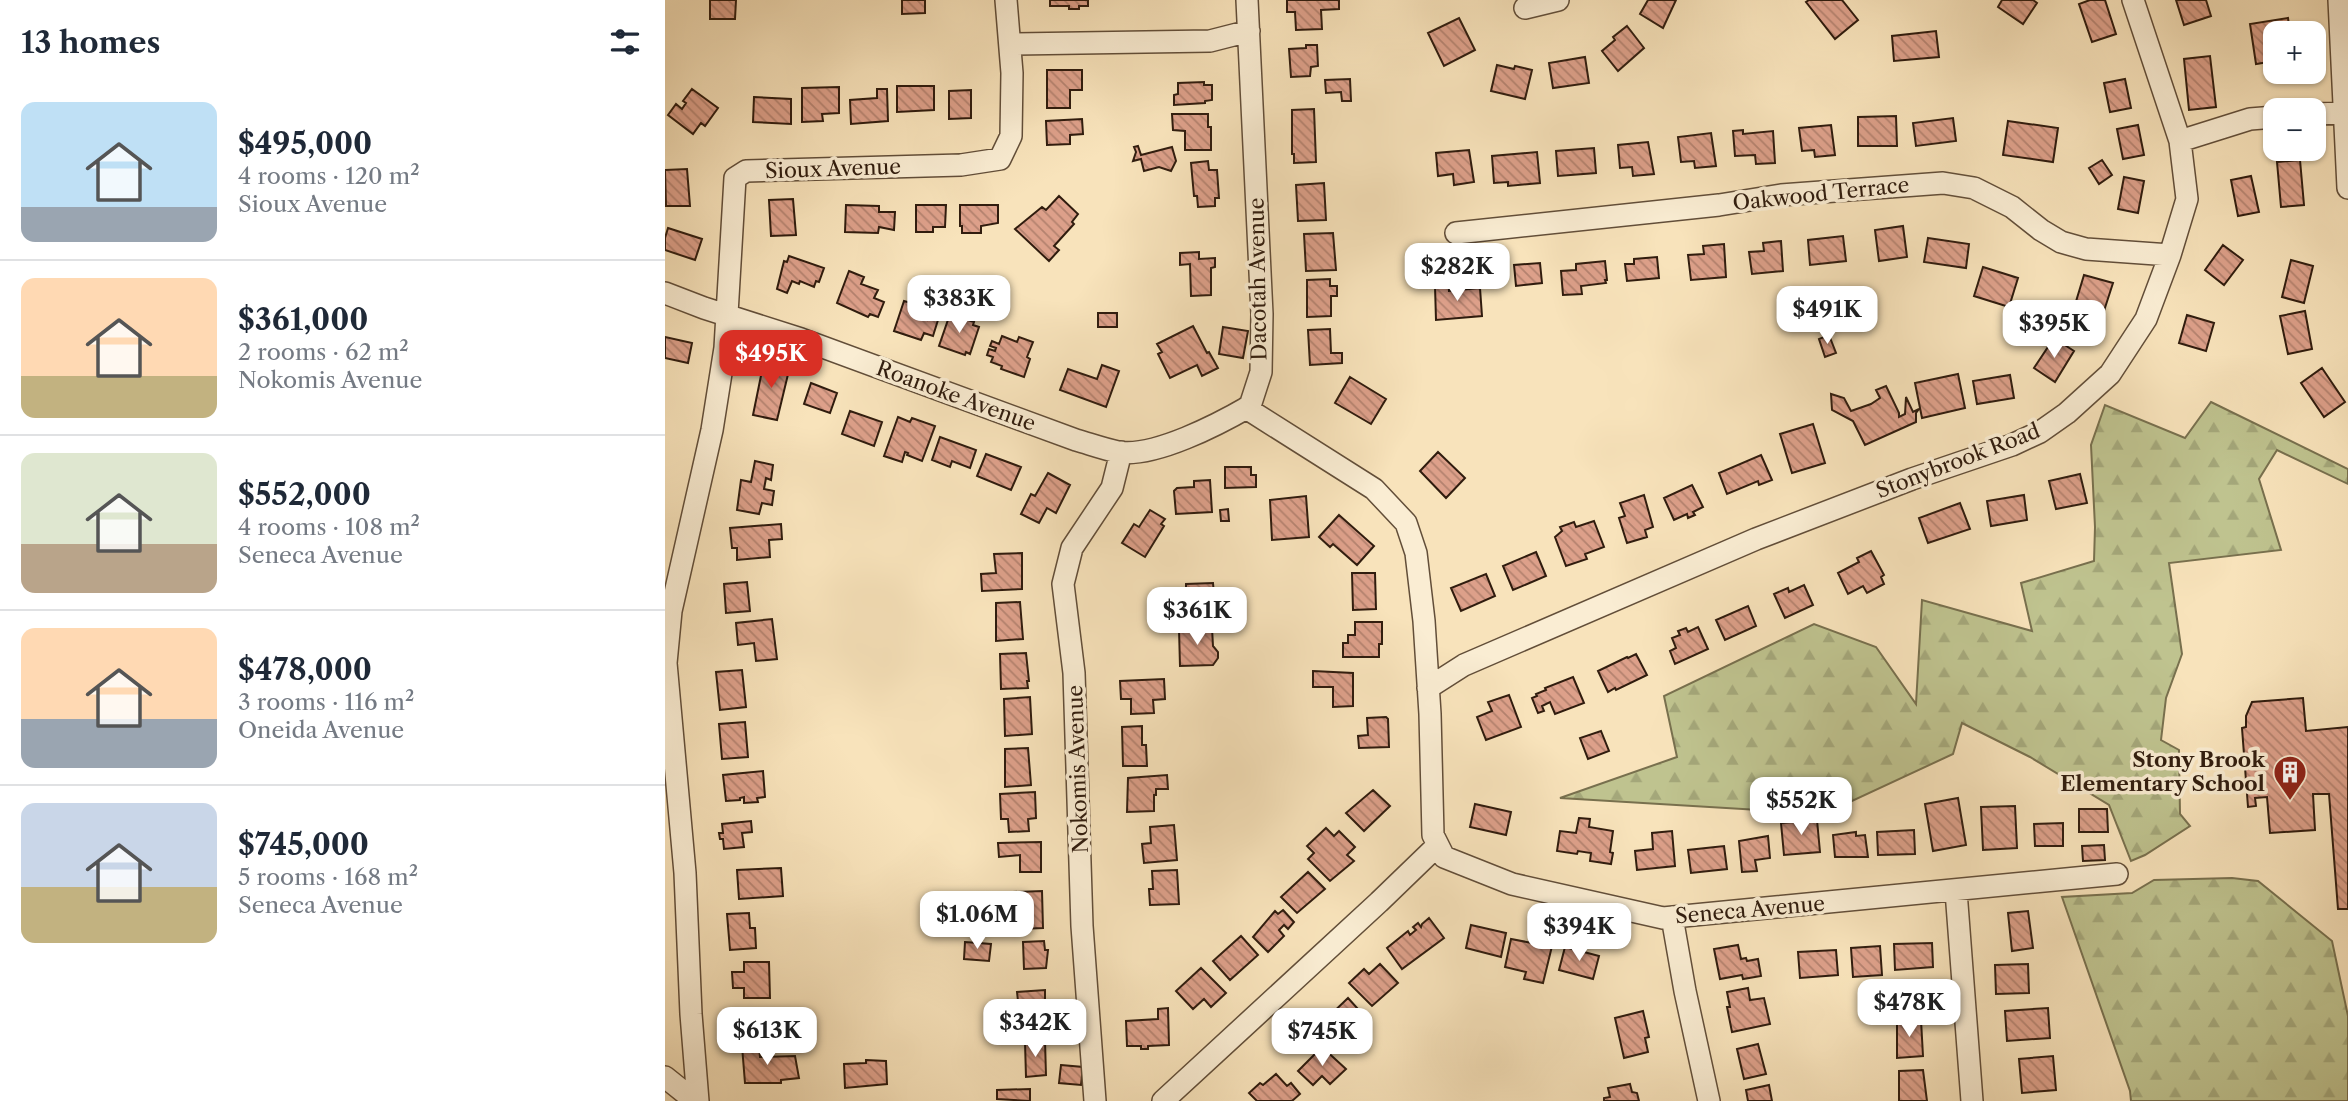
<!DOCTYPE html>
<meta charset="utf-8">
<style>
body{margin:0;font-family:"Libre Caslon Text",serif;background:#f2f2f3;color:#1f2937;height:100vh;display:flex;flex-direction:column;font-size:26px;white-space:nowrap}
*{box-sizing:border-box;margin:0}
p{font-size:23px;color:#747a83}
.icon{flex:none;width:38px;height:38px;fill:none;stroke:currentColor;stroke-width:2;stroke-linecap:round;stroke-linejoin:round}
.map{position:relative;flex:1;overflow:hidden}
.sheet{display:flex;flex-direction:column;background:#fff;width:665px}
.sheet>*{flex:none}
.buttons{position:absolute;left:1598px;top:21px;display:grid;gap:14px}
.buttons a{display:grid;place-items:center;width:63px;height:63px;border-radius:14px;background:#fff;box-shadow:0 2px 5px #0004;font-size:35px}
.price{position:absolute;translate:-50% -60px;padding:0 16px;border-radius:14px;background:#fff;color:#222;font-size:23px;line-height:46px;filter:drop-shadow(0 2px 4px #0008)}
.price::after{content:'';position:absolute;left:50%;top:42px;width:21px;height:16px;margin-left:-10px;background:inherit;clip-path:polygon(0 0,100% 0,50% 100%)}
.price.active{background:#d93025;color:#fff}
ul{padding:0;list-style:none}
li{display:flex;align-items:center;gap:21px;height:175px;padding:0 21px}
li+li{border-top:2px solid #e0e1e3}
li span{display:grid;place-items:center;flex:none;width:196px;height:140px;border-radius:14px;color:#555}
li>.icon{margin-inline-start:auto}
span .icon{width:84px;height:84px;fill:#fffc;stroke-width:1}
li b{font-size:30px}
h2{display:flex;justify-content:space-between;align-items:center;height:84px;padding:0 21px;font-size:30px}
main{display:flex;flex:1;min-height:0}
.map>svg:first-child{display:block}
.forest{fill:url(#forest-firs);stroke:#78704e;stroke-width:2}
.building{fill:url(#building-back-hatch);stroke:#301c0e;stroke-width:2}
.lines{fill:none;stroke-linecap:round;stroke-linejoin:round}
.minor-casing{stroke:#624e39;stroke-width:24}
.minor{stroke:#faedd3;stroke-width:21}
.labels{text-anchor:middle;stroke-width:7;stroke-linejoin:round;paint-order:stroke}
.street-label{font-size:21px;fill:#301c0e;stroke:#faedd3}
.poi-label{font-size:21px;font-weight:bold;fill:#301c0e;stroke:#faedd3;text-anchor:end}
</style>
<main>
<section class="sheet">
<h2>13 homes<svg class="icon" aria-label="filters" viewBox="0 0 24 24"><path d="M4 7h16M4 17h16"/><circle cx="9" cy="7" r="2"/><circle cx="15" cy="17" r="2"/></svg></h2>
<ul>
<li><span style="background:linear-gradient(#bfe0f5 75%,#9aa5b1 0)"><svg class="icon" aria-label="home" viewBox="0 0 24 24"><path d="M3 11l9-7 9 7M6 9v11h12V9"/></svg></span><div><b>$495,000</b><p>4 rooms · 120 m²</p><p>Sioux Avenue</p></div></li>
<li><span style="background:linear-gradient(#ffd9b3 70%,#c2b280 0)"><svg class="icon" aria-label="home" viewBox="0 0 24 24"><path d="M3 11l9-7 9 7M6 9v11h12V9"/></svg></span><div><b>$361,000</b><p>2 rooms · 62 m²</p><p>Nokomis Avenue</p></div></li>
<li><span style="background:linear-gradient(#dfe7d0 65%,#b9a48a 0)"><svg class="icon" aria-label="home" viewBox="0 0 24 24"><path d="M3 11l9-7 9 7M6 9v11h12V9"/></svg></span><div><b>$552,000</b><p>4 rooms · 108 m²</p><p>Seneca Avenue</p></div></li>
<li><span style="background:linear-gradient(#ffd9b3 65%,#9aa5b1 0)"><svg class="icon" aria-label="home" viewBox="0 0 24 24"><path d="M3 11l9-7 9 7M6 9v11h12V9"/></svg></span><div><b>$478,000</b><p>3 rooms · 116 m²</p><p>Oneida Avenue</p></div></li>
<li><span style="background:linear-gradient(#c9d6e8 60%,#c2b280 0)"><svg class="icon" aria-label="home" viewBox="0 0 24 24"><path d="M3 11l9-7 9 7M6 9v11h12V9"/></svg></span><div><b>$745,000</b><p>5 rooms · 168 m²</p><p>Seneca Avenue</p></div></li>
</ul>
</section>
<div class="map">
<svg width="1683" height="1101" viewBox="0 0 1683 1101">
<defs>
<pattern id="forest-firs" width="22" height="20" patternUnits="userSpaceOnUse" patternTransform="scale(1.75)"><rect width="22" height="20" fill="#bfc38f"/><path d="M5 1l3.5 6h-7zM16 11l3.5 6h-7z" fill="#a4a77a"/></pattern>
<pattern id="building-back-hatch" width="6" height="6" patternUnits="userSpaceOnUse" patternTransform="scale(1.75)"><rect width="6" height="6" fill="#dda08a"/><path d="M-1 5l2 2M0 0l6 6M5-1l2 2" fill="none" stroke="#b4826f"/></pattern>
</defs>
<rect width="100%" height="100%" fill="#f8e3bb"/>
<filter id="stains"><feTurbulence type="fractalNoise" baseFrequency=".00286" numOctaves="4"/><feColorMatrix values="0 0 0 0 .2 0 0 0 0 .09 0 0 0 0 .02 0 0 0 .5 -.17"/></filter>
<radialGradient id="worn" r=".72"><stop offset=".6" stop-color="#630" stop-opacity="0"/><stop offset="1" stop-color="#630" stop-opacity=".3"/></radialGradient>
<path class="forest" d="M1546,402L1683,469V484L1612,450L1594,479L1616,550L1504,563L1517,654L1501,698L1496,740L1514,750L1515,814L1525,826L1480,855L1466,861L1444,805L1365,757L1297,723L1288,754L1159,814L895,798L1012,757L999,696L1149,624L1211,647L1251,704L1257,600L1367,631L1356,583L1429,561L1430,527L1426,445L1440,405L1520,438Z
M1567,878L1593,881L1667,941L1683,1016V1101H1466L1465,1091L1397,897L1467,893L1489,880Z"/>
<path class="building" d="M45,0H71L70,19H45Z
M237,0H260V13L237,14Z
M385,0H423V6H414V9H404V6H385Z
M622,0H674V9L656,10L657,29L631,30L630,12H622Z
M983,0H1011L998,28L975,14Z
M1144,0H1177L1193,20L1170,39L1141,2Z
M1337,0H1368L1372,3L1358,24L1333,7Z
M1425,0H1440L1451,34L1427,42L1414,4Z
M1511,0H1541L1546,16L1519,25Z
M794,18L810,50L779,66L763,33Z
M1623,18L1625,33H1610V61L1591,64L1585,24Z
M962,26L979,48L953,71L937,51L950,40L948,37Z
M1271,31L1274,57L1229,61L1227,36Z
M641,45H652L653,66L646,67L645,76L626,77L624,49L641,48Z
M1545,56L1551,107L1524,110L1519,59Z
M920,57L924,83L888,88L884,63Z
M832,65L849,69L850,66L867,70L860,99L826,91Z
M382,70H417V90H405V108H382Z
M685,79L686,101H677L676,92L661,93L660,80Z
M1460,79L1466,108L1445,112L1439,83Z
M539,82V85H547V100L540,101V103L509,105V95L513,94V83Z
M232,86H269V110L232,112Z
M174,87V113L157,114L158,121L137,122V88Z
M27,89L53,108L40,126L36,123L28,134L3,115L11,104L17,109L21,103L18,101Z
M212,89H222L223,121L186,124L185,100L212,98Z
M306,90V118L284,119V91Z
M89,97L126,99V124L88,122Z
M649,109L651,162L629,163V154H627V110Z
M507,114H543V127H546V150H520V131L508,130Z
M1231,116L1232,146H1193V117Z
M1288,118L1291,141L1251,146L1248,123Z
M417,119L418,134L405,135V144L382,145L381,121Z
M1343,121L1393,128L1388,162L1338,155Z
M1166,125L1170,155L1150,157L1149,150L1137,151L1134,128Z
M1473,125L1479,155L1458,159L1452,129Z
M1078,130V134L1108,131L1110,163L1091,164L1090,155L1070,156L1068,131Z
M1046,133L1051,166L1030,168L1029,161L1016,162L1013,137Z
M983,142L989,174L968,176L967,167L955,168L953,145Z
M473,146L476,155L507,147L511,161L506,171L494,167L479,171L476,159L468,161L471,152L469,147Z
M929,148L931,173L893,176L891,151Z
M804,150L809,182L789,185L788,174L773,176L771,153Z
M872,152L875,183L843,186V182L829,183L827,156Z
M1437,160L1447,175L1434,184L1424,168Z
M1635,160L1639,205L1616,207L1612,162Z
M543,161L544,170H552L554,198H550V206L533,207L532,196H529L526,163Z
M22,169L25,206H1L0,170Z
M1586,176L1594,212L1573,216L1566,180Z
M1459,177L1479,181L1473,213L1453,209Z
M659,183L661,220L633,221L631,185Z
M394,196L413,214L407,222L409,224L389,246L394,250L384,261L350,229L377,207L381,210Z
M128,199L131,235L106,236L104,200Z
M181,205L214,206V212H230L229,230L214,227L213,233L180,232Z
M251,205H281L280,227H268V232H251Z
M295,205H333V223L316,226V233H297V226H295Z
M1238,226L1242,257L1214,261L1210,230Z
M3,228L37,239L30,260L0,250V238Z
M668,233L671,270L641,271L639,234Z
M1178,236L1181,261L1145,265L1143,240Z
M1263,238L1304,244L1301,268L1259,262Z
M1116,241L1118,271L1087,274L1084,252L1099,251L1098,243Z
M1059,244L1061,277L1026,280L1023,255L1039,254L1038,246Z
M1558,245L1578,260L1559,285L1540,270Z
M534,252V259L550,258V267L546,268V295L526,296L525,264L515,265V253Z
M124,256L159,268L154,282L151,281L149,287L135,281L134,284L127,281L122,293L112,289L119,261L122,262Z
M992,257L994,278L962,281L960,264H969V259Z
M1626,260L1648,266L1639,303L1617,297Z
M940,261L942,280H940L941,283L916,286L917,294L898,295L896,271L911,270V264Z
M875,263L877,283L851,286L849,265Z
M1318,267L1353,278L1344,307L1309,296Z
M184,271L199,277L196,284L213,290L209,298L219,302L213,317L205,314L203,317L172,303Z
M1419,275L1448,283L1437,317L1409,308Z
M665,279V286H672V296H666V316L642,317V280Z
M784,284V291L815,288L817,316L771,320L770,286Z
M239,301L256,306L252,317L262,320L263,317L273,320L268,336L259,333L256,340L229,331Z
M1640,311L1647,349L1623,354L1615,316Z
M433,313H452V327H433Z
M285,314L309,322L308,325L314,327L305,354L301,352L300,355L274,346Z
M1522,315L1549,323L1541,351L1514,343Z
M528,326L542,353L544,352L553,368L537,376L532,365L505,378L493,354L497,352L492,344Z
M558,327L583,331L578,358L554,354Z
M665,329L666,353H677V363L645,365L643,330Z
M1164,335L1171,353L1160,357L1154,339Z
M337,336L352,342L354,337L368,342L362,357L365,359L359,377L336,369L337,366L326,362L328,357L322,355L324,349L330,351L331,348L325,346L327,341L334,344Z
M0,337L27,343L23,363L0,358Z
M1389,338L1409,351L1390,382L1369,368Z
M99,361L125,366L112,420L88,415Z
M437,365L454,371L441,407L395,390L403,369L432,379Z
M1657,368L1680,402L1659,417L1636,383Z
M1293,374L1300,408L1257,418L1250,383Z
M1345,375L1349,398L1312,404L1308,381Z
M685,377L721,399L706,424L670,403Z
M146,383L172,393L165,413L139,404Z
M1221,386L1234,413V417L1240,414L1241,397L1248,412L1254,409L1251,413V422L1200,445L1188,421L1167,410L1166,394L1179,398L1186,411L1206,404L1215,398L1211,390Z
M185,411L217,422L209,446L177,434Z
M233,417L245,422L247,418L270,426L257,461L242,455L243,453L240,452L237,462L219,456Z
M1148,424L1160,463L1127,473L1115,434Z
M275,437L311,450L305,468L287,461L285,467L267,460Z
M773,452L800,478L781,498L755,471Z
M321,454L356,467L346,490L312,476Z
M1096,455L1107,480L1094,485L1093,481L1062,494L1054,473Z
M90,461L108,465L106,480L101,478L99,489L109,491L107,505L97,503L94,514L72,510L76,480L86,482Z
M560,467H586V475H591V487L560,488Z
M383,473L405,485L391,513L382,508L374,523L356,514L366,494L370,496Z
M1415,474L1422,503L1391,509L1384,481Z
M545,480L547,512L511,514L509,491L512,488L529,487V481Z
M1027,485L1038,507L1028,512L1030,515L1023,518L1022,514L1009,520L999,498Z
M979,495L988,527L980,530L982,537L962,543L954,518L960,516L955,503Z
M1359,495L1362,520L1326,526L1322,501Z
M641,496L644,537L607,540L605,500Z
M1295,503L1305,529L1263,543L1254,518Z
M563,509L564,521H556L555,510Z
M485,510L500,519L496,524L499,526L480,557L457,543L469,524L474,527Z
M674,515L709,546L692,565L668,544L665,547L654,537Z
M929,521L939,547L920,554L922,559L901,566L890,537L897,531L895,527L909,522L911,527Z
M116,524L117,539L104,540L105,557L72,560V548H67L65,528Z
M1206,551L1219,575L1216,577L1219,584L1202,593L1198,586L1183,594L1173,573L1194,562L1192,558Z
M871,552L881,576L848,590L838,566Z
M357,553V589L317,591L316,574L331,573L329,554Z
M687,573H710L711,609L688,610Z
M821,574L830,596L796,611L786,588Z
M82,582L85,611L61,613L59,584Z
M548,583L551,617L526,618L525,600L521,601V584Z
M1139,585L1148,605L1120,618L1109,594L1123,588L1124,592Z
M355,602L358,639L331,641V603Z
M1083,606L1091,626L1060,640L1051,620Z
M107,619L112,659L91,661L89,643L73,645L71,623Z
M690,622H717V644H714V657H678V643H683V635H690Z
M1033,627L1043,649L1010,664L1005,651L1011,648L1007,638L1015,635L1013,631L1021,628L1023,632Z
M547,628L548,646L553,652V658L548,665L515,666L514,629Z
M361,653L364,681H362L363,688L336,689L335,654Z
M971,654L982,675L951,690L950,688L943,692L933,671L962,657L963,658Z
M77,670L81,707L55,710L51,672Z
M648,671L688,673V706L668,707V687H648Z
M908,677L919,703L890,714L885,702L877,706L879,711L873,713L867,698L872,696L871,694L881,690L880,688Z
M499,679L500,699L488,700L489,713L466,714V699H456L455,681Z
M844,695L856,727L821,740L812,717L827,711L823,702Z
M365,697L367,734L340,736L339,699Z
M1638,698L1641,731L1683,727V909H1673L1664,794H1648L1650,830L1605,833L1602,797L1590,798L1591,806L1583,807L1577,728L1581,727V716L1587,702Z
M721,717L723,719L724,747L694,748L693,736L703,735L702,718Z
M80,722L83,757L57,759L54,724Z
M477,726V745H481L482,766H458L457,727Z
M936,731L944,751L923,759L915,738Z
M363,748L366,785L340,787V749Z
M98,771L100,797L92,798L93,802L79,803V797L75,798V800L61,801L58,775Z
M502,775L503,789H491V795H489V811L462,812L463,778Z
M708,790L725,806L699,831L681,813Z
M370,792L371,818L363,819L364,831L344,832L343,819H336L335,794Z
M1293,798L1301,845L1268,851L1260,804Z
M810,804L846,812L841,835L805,827Z
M1350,806L1352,848L1318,850L1316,807Z
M1414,809H1442L1443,832H1414Z
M914,818L925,819L924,827L948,831L945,852L948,853L946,864L925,861L926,853L913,851L912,854L892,851L895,831L911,833Z
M1152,820L1155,852L1119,855L1116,823Z
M86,821L87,832L77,833L79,847L59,849L58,839H55L54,833H58L57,824Z
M1398,823V846H1370L1369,824Z
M509,825L512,860L479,863L477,844L486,843L485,827Z
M661,828L669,836L674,831L690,847L682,855L689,861L665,881L643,859L649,853L642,846Z
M1249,830L1250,854L1213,855L1212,832Z
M1007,831L1010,866L972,870L970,851L988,849L987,833Z
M1191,832V836L1200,835L1203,857H1170L1168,835Z
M1103,836L1105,858L1090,860L1092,871L1077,872L1074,841Z
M376,842V872H355V855L334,857L333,843Z
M1439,845L1440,860L1418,861L1417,846Z
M1059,846L1062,869L1026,873L1023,850Z
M116,868L118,896L74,899L72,870Z
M512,870L514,904L485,905L484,889H488L487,871Z
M643,872L660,889L632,913L616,897Z
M377,891L378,928L354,929L349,892Z
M618,910L629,922L623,929L619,925L614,930L619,936L603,952L588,937L610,911L613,914Z
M1363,911L1368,948L1347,951L1343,913Z
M84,913L85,928H90L91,948L65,950L62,914Z
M764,918L779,938L737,969L722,948L743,931L745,935L751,930L748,927L753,923L756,927L757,924Z
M806,925L841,933L836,957L801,948Z
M576,936L593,955L565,980L548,961Z
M868,937L888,942L878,983L859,979L861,972L840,967L846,939L867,943Z
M379,941L380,950H383L381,968L359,969L358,942Z
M300,942L326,944L324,961L299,959Z
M1267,943L1268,967L1230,970L1229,944Z
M1073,945L1076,959L1081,958L1082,961L1093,959L1096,976L1078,979L1077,975L1055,979L1049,949Z
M1215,946L1217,975L1188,977L1186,948Z
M900,947L934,956L928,979L894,970Z
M1171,950L1173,975L1135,978L1133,952Z
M79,962H104L105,998H79V988H68L67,972H79Z
M715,964L733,983L707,1006L684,983L699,969L704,974Z
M1363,964L1364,993L1331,994L1330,965Z
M536,968L561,993L546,1007L539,999L528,1009L511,991Z
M1083,988L1085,1000L1099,998L1105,1024L1067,1032L1062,1007H1065L1062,992Z
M380,990V1027L356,1028L352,992Z
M683,998L702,1019L684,1040L679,1035L672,1042L656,1024Z
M503,1008L504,1045L483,1046V1049H476V1046H462L461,1021L493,1019V1009Z
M1383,1008L1385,1038L1342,1041L1340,1011Z
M978,1011L984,1037L980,1038L983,1052L959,1058L950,1018Z
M1256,1020L1258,1056L1232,1058V1021Z
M380,1041L381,1075L361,1077L360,1042Z
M1093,1044L1101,1074L1079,1079L1072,1049Z
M94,1045L95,1057L130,1056L134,1078L116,1080V1083H80L77,1046Z
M657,1047L681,1069L665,1084L657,1076L648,1085L633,1071Z
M1388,1056L1391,1090L1357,1093L1354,1059Z
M201,1060L221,1061L222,1084L180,1088L179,1064L201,1063Z
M396,1065L418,1067L416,1085L394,1083Z
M1258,1070L1262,1101H1234V1071Z
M611,1074L622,1086L626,1083L635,1094L627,1101H592L584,1093L595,1083L598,1085Z
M965,1084L967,1092L972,1093L974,1101H939V1098L945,1097L943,1088Z
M1104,1085L1107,1101H1083L1081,1090Z
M365,1089V1101L332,1099V1090Z"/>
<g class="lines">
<defs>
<path id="minor" d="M1674,0L1683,188
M860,8L893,0
M345,44L545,41L584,31
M1648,114L1679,113
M1515,141L1585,119L1610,117
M791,233L1054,205L1116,195L1278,183L1309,188L1347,207L1376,230L1396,242L1421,249L1505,255
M0,293L39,308L136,339L411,440C425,444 439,449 453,452C489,458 554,424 585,406L596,372L597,314L582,0
M581,408L709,489L741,523L751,553L759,621L765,714L768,835L779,857L847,884L998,918L1452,874
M763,688L799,665L1091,539L1247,479L1347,445L1375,432L1402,413L1445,374L1481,319L1505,255L1522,199L1515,141L1468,0
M1291,891L1307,1101
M1007,917L1020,991L1044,1101
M0,1077L30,1101
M33,1101L26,1014L20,873L1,663L6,611L47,430L60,348L70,178L81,171L296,165L335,159L346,136L347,73L341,0
M430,1101L417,926L409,673L398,584L407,548L447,488L456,452
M498,1101L714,902L773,845"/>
</defs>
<use href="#minor" class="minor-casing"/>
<use href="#minor" class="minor"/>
</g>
<defs>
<symbol id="building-pin" viewBox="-11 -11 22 30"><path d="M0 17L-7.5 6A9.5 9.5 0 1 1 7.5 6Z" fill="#8f2418" stroke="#faedd3"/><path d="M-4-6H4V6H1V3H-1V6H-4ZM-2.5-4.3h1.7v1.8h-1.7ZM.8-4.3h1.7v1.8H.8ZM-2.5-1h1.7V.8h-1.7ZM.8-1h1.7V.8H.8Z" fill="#fff"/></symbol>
</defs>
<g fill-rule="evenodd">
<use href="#building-pin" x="1606" y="753" width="38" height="52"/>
</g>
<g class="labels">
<g class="street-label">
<text transform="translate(168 169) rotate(-2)" y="7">Sioux Avenue</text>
<text transform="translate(1156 194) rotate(-6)" y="7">Oakwood Terrace</text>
<text transform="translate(593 279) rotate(-91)" y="7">Dacotah Avenue</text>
<text transform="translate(291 396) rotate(20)" y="7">Roanoke Avenue</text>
<text transform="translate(1293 461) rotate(-21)" y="7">Stonybrook Road</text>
<text transform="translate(413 769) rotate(-92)" y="7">Nokomis Avenue</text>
<text transform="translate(1085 910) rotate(-5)" y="7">Seneca Avenue</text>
</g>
<g class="poi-label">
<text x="1600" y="767">Stony Brook<tspan x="1600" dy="24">Elementary School</tspan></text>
</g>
</g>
<rect width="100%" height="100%" filter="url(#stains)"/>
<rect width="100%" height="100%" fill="url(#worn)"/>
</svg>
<div class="buttons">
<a>+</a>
<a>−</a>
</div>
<b class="price" style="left:792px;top:303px">$282K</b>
<b class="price" style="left:294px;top:335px">$383K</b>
<b class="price" style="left:1162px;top:346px">$491K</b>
<b class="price" style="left:1389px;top:360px">$395K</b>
<b class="price active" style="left:106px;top:390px">$495K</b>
<b class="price" style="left:532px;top:647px">$361K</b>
<b class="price" style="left:1136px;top:837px">$552K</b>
<b class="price" style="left:312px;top:951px">$1.06M</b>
<b class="price" style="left:914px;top:963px">$394K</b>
<b class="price" style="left:1244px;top:1039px">$478K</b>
<b class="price" style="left:370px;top:1059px">$342K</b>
<b class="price" style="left:102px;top:1067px">$613K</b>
<b class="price" style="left:657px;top:1068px">$745K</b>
</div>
</main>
